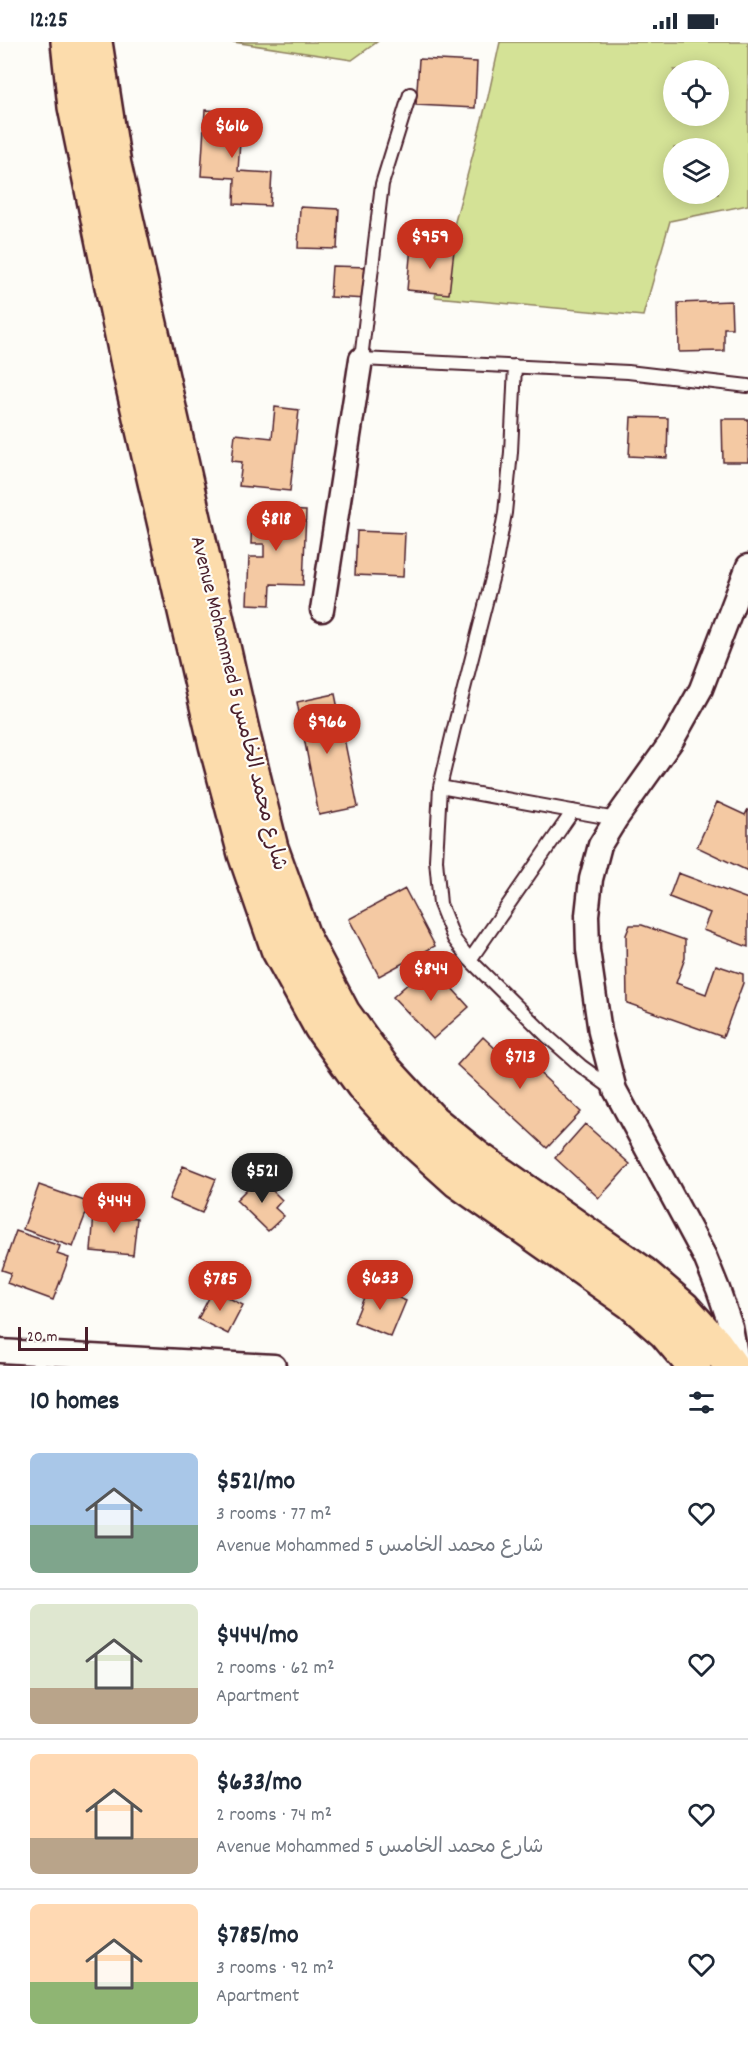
<!DOCTYPE html>
<meta charset="utf-8">
<style>
body{margin:0;font-family:Dekko,"Playpen Sans Arabic",sans-serif;background:#f6f6f7;color:#1f2937;height:100vh;display:flex;flex-direction:column;font-size:22px;white-space:nowrap}
*{box-sizing:border-box;margin:0}
p{font-size:20px;color:#747a83}
.icon{flex:none;width:33px;height:33px;fill:none;stroke:currentColor;stroke-width:2;stroke-linecap:round;stroke-linejoin:round}
.map{position:relative;height:1324px;overflow:hidden}
.side{display:flex;flex-direction:column;background:#fff;flex:1}
.side>*{flex:none}
.fabs{position:absolute;left:663px;top:18px;display:grid;gap:12px}
.fabs a{display:grid;place-items:center;width:66px;height:66px;border-radius:50%;background:#fff;box-shadow:0 3px 15px #0003;font-size:30px}
.scale{position:absolute;left:18px;bottom:15px;width:70px;box-sizing:border-box;padding-left:6px;border:3px solid #4a1f2b;border-top:0;font-size:16px;line-height:21px;white-space:nowrap;color:#4a1f2b;-webkit-text-stroke:4px #fdfcf7;paint-order:stroke}
.price{position:absolute;translate:-50% -51px;padding:0 14px;border-radius:21px;background:#c8321e;color:#fff;font-size:20px;line-height:39px;filter:drop-shadow(0 2px 3px #0008)}
.price::after{content:'';position:absolute;left:50%;top:36px;width:18px;height:14px;margin-left:-9px;background:inherit;clip-path:polygon(0 0,100% 0,50% 100%)}
.price.active{background:#222;color:#fff}
ul{padding:0;list-style:none}
li{display:flex;align-items:center;gap:18px;height:150px;padding:0 30px}
li+li{border-top:2px solid #e0e1e3}
li span{display:grid;place-items:center;flex:none;width:168px;height:120px;border-radius:9px;color:#555}
li>.icon{margin-inline-start:auto}
span .icon{width:72px;height:72px;fill:#fffc;stroke-width:1}
li b{font-size:26px}
h2{display:flex;justify-content:space-between;align-items:center;height:72px;padding:0 30px;font-size:26px}
.status{display:flex;justify-content:space-between;align-items:center;height:42px;padding:0 30px;background:#fff;direction:ltr}
.status svg{height:16px;fill:currentColor}
.map>svg:first-child{display:block}
.green{fill:#d4e296;stroke:#8f8060;stroke-width:1.5;fill-rule:evenodd}
.building{fill:#f4c9a3;stroke:#4a1f2b;stroke-width:1.5}
.lines{fill:none;stroke-linecap:round;stroke-linejoin:round}
.lane-casing{stroke:#4a1f2b;stroke-width:16}
.street-casing{stroke:#4a1f2b;stroke-width:27}
.primary-casing{stroke:#4a1f2b;stroke-width:38}
.lane{stroke:#fdfcf7;stroke-width:12}
.street{stroke:#fdfcf7;stroke-width:22}
.primary{stroke:#fcdcac;stroke-width:33}
.labels{text-anchor:middle;stroke-width:4.5;stroke-linejoin:round;paint-order:stroke}
.street-label{font-size:21px;fill:#4a1f2b;stroke:#fdfcf7}
</style>
<div class="status"><b>12:25</b><svg viewBox="0 0 49 12"><path d="M0 12V9h3v3zM5 12V6h3v6zM10 12V3h3v9zM15 12V0h3v12zM26 1h20v11H26zM47 4h2v5h-2z"/></svg></div>
<div class="map">
<svg width="748" height="1324" viewBox="0 0 748 1324">
<rect width="100%" height="100%" fill="#fdfcf7"/>
<filter id="ink" filterUnits="userSpaceOnUse"><feTurbulence type="fractalNoise" baseFrequency=".0167" numOctaves="2"/><feDisplacementMap in="SourceGraphic" scale="12" xChannelSelector="R" yChannelSelector="G"/><feConvolveMatrix kernelMatrix="1 2 1 2 8 2 1 2 1" color-interpolation-filters="sRGB"/></filter>
<g filter="url(#ink)">
<path class="green" d="M233,0H377L352,18Z
M500,0H748V163L670,179L643,274L435,255L488,55ZM674,28H718V74H674ZM674,106H718V152H674Z"/>
<path class="building" d="M419,17L477,20L475,66L416,63Z
M205,68L242,70L238,129L272,131L270,164L234,162L235,136L201,134Z
M300,165L339,167L337,207L298,206Z
M411,204L454,208L449,252L407,248Z
M332,224L369,225L367,257L330,255Z
M731,259L732,286H724V309L679,310L678,261Z
M275,365L299,368L290,449L239,444L242,420L232,419L235,392L272,396Z
M631,375L668,376L667,416L629,414Z
M722,377H748V420H723Z
M252,467L306,469L303,543L271,542L270,563L247,562L249,515H264V502H251Z
M357,489L405,491L403,535L355,533Z
M335,652L358,765L319,773L297,660Z
M717,760L745,773L748,767V829L697,805Z
M678,831L748,857V905L703,888L710,871L669,855Z
M405,847L435,904L379,934L349,877Z
M630,883H642L685,898V916L676,941L706,952L716,923L743,932V941L723,995L627,961L626,893Z
M430,922L469,965L433,997L393,955Z
M483,995L499,1010L508,1001L581,1070L547,1106L457,1023Z
M585,1082L630,1122L599,1156L555,1116Z
M183,1124L216,1137L202,1171L169,1157Z
M259,1135L282,1158L275,1166L284,1174L268,1189L236,1158Z
M39,1143L90,1161L73,1205L23,1187Z
M94,1172L137,1176L133,1213L91,1209Z
M16,1189L60,1204L57,1212L69,1216L53,1258L7,1241L11,1231L2,1228Z
M369,1243L406,1259L391,1295L354,1280Z
M213,1248L243,1263L228,1292L198,1277Z"/>
<g class="lines">
<defs>
<path id="lane" d="M410,52L382,142L361,317L628,330L748,344
M515,324L511,410L505,471L495,525L454,686L440,745L436,818L440,862L454,897L470,918L548,995L581,1024L614,1048
M440,745L616,777
M470,918L573,769"/>
<path id="street" d="M322,568L361,317
M0,1309L274,1324
M738,1324L731,1285L718,1247L705,1215L615,1048L600,990L588,908L587,873L591,837L600,803L616,777L673,697L701,647L748,524"/>
<path id="primary" d="M68,0L75,65L130,332L216,703L245,812L278,907L321,985L363,1043L417,1102L458,1139L632,1261L665,1290L694,1324
M95,0L114,123L244,697L271,806L304,897L343,971L382,1025L432,1079L476,1115L642,1231L683,1266L716,1303L731,1324"/>
</defs>
<use href="#lane" class="lane-casing"/>
<use href="#street" class="street-casing"/>
<use href="#primary" class="primary-casing"/>
<use href="#lane" class="lane"/>
<use href="#street" class="street"/>
<use href="#primary" class="primary"/>
</g>
</g>
<g class="labels">
<g class="street-label">
<text transform="translate(240 661) rotate(76)" y="7">Avenue Mohammed 5 شارع محمد الخامس</text>
</g>
</g>
</svg>
<div class="fabs">
<a><svg class="icon" aria-label="locate" viewBox="0 0 24 24"><circle cx="12" cy="12" r="6"/><path d="M12 2v4M12 18v4M2 12h4M18 12h4"/></svg></a>
<a><svg class="icon" aria-label="layers" viewBox="0 0 24 24"><path d="M12 4l9 5-9 5-9-5zM3 14l9 5 9-5"/></svg></a>
</div>
<div class="scale">20 m</div>
<b class="price" style="left:232px;top:117px">$616</b>
<b class="price" style="left:430px;top:228px">$959</b>
<b class="price" style="left:276px;top:510px">$818</b>
<b class="price" style="left:327px;top:713px">$966</b>
<b class="price" style="left:431px;top:960px">$844</b>
<b class="price" style="left:520px;top:1048px">$713</b>
<b class="price active" style="left:262px;top:1162px">$521</b>
<b class="price" style="left:114px;top:1192px">$444</b>
<b class="price" style="left:380px;top:1269px">$633</b>
<b class="price" style="left:220px;top:1270px">$785</b>
</div>
<section class="side">
<h2>10 homes<svg class="icon" aria-label="filters" viewBox="0 0 24 24"><path d="M4 7h16M4 17h16"/><circle cx="9" cy="7" r="2"/><circle cx="15" cy="17" r="2"/></svg></h2>
<ul>
<li><span style="background:linear-gradient(#a9c7e8 60%,#7fa58c 0)"><svg class="icon" aria-label="home" viewBox="0 0 24 24"><path d="M3 11l9-7 9 7M6 9v11h12V9"/></svg></span><div><b>$521/mo</b><p>3 rooms · 77 m²</p><p>Avenue Mohammed 5 شارع محمد الخامس</p></div><svg class="icon" aria-label="heart" viewBox="0 0 24 24"><path d="M12 20l-8-8c-3-5 5-10 8-4 3-6 11-1 8 4z"/></svg></li>
<li><span style="background:linear-gradient(#dfe7d0 70%,#b9a48a 0)"><svg class="icon" aria-label="home" viewBox="0 0 24 24"><path d="M3 11l9-7 9 7M6 9v11h12V9"/></svg></span><div><b>$444/mo</b><p>2 rooms · 62 m²</p><p>Apartment</p></div><svg class="icon" aria-label="heart" viewBox="0 0 24 24"><path d="M12 20l-8-8c-3-5 5-10 8-4 3-6 11-1 8 4z"/></svg></li>
<li><span style="background:linear-gradient(#ffd9b3 70%,#b9a48a 0)"><svg class="icon" aria-label="home" viewBox="0 0 24 24"><path d="M3 11l9-7 9 7M6 9v11h12V9"/></svg></span><div><b>$633/mo</b><p>2 rooms · 74 m²</p><p>Avenue Mohammed 5 شارع محمد الخامس</p></div><svg class="icon" aria-label="heart" viewBox="0 0 24 24"><path d="M12 20l-8-8c-3-5 5-10 8-4 3-6 11-1 8 4z"/></svg></li>
<li><span style="background:linear-gradient(#ffd9b3 65%,#8fb573 0)"><svg class="icon" aria-label="home" viewBox="0 0 24 24"><path d="M3 11l9-7 9 7M6 9v11h12V9"/></svg></span><div><b>$785/mo</b><p>3 rooms · 92 m²</p><p>Apartment</p></div><svg class="icon" aria-label="heart" viewBox="0 0 24 24"><path d="M12 20l-8-8c-3-5 5-10 8-4 3-6 11-1 8 4z"/></svg></li>
</ul>
</section>
